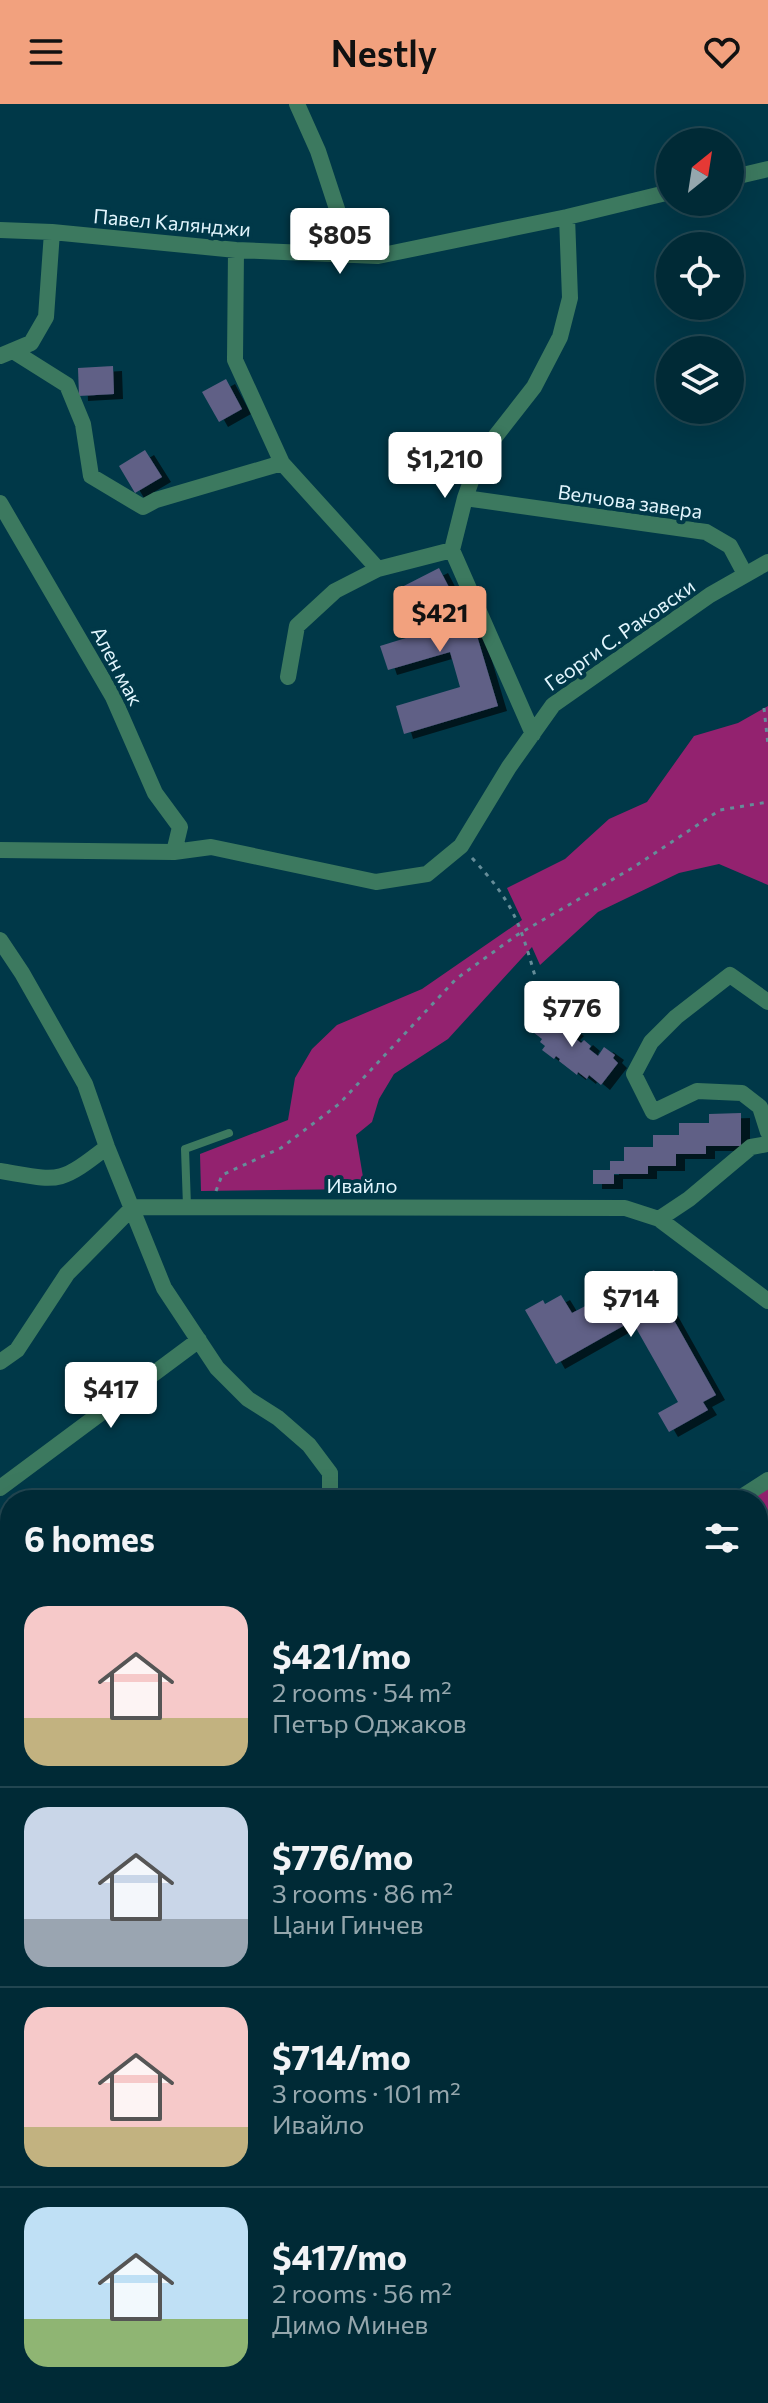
<!DOCTYPE html>
<meta charset="utf-8">
<style>
body{margin:0;font-family:Commissioner,sans-serif;background:#0a323e;color:#f1f3f6;height:100vh;display:flex;flex-direction:column;font-size:30px;white-space:nowrap}
*{box-sizing:border-box;margin:0}
p{font-size:26px;color:#95a7ad}
.icon{flex:none;width:44px;height:44px;fill:none;stroke:currentColor;stroke-width:2;stroke-linecap:round;stroke-linejoin:round}
.map{position:relative;flex:1;overflow:hidden}
.details{position:absolute;left:0px;top:1386px;width:768px;height:914px;display:flex;flex-direction:column;background:#002a36;border-radius:32px 32px 0 0;box-shadow:0 8px 32px #0002,0 0 0 2px #224651}
.details>*{flex:none}
.needle{width:52px;rotate:30deg}
.buttons{position:absolute;left:656px;top:24px;display:grid;gap:16px}
.buttons a{display:grid;place-items:center;width:88px;height:88px;border-radius:50%;background:#002a36;box-shadow:0 8px 32px #0002,0 0 0 2px #224651;font-size:40px}
.price{position:absolute;translate:-50% -68px;padding:0 18px;border-radius:8px;background:#fff;color:#222;font-size:26px;line-height:52px;filter:drop-shadow(0 2px 4px #0008)}
.price::after{content:'';position:absolute;left:50%;top:48px;width:24px;height:18px;margin-left:-12px;background:inherit;clip-path:polygon(0 0,100% 0,50% 100%)}
.price.current{background:#f2a17e;color:#111}
ul{padding:0;list-style:none}
li{display:flex;align-items:center;gap:24px;height:200px;padding:0 24px}
li+li{border-top:2px solid #224651}
li span{display:grid;place-items:center;flex:none;width:224px;height:160px;border-radius:24px;color:#555}
li>.icon{margin-inline-start:auto}
span .icon{width:96px;height:96px;fill:#fffc;stroke-width:1}
li b{font-size:34px}
h2{display:flex;justify-content:space-between;align-items:center;height:96px;padding:0 24px;font-size:34px}
header{display:flex;justify-content:space-between;align-items:center;height:104px;padding:0 24px;background:#f2a17e;color:#111;font-size:36px;font-weight:600}
.map>svg:first-child{display:block}
.green{fill:#93226f}
.building{fill:#606086;filter:url(#shadow)}
.lines{fill:none;stroke-linecap:round;stroke-linejoin:round}
.path{stroke:#658d99;stroke-width:3;stroke-dasharray:4 6;stroke-linecap:butt}
.lane{stroke:#3c795f;stroke-width:8}
.street{stroke:#3c795f;stroke-width:16}
.labels{text-anchor:middle;stroke-width:8;stroke-linejoin:round;paint-order:stroke}
.street-label{font-size:20px;fill:#e1f5fd;stroke:#003848}
</style>
<header><svg class="icon" aria-label="menu" viewBox="0 0 24 24"><path d="M4 6h16M4 12h16M4 18h16"/></svg>Nestly<svg class="icon" aria-label="heart" viewBox="0 0 24 24"><path d="M12 20l-8-8c-3-5 5-10 8-4 3-6 11-1 8 4z"/></svg></header>
<div class="map">
<svg width="768" height="2299" viewBox="0 0 768 2299">
<defs>
<filter id="shadow"><feDropShadow dx="9" dy="5" stdDeviation="0" flood-color="#0009"/></filter>
</defs>
<rect width="100%" height="100%" fill="#003848"/>
<path class="green" d="M768,602V781L719,760L679,769L598,808L540,861L532,843L448,935L394,970L379,995L372,1018L356,1031L365,1085L201,1087L200,1050L288,1016L295,974L312,945L337,921L422,885L522,816L507,784L565,755L609,715L647,698L694,632L738,619Z
M768,1378V1690L758,1694V1396H741Z
M10,1677V1844L0,1846V1679Z
M759,1928H768V1979H766Z"/>
<path class="building" d="M113,262L114,290L79,292L78,264Z
M226,275L242,305L219,318L202,288Z
M145,346L162,373L135,389L119,362Z
M439,464L466,516L472,515L498,602L404,630L396,602L460,583L450,548L388,566L380,542L422,529L416,508L405,514L394,487Z
M543,907L551,912L552,910L575,927L571,931L581,939L584,936L591,942L589,945L598,952L604,943L615,951L613,954L618,959L601,981L589,971L587,975L578,968L577,971L559,957L560,955L556,952L554,955L542,946L545,942L540,938L542,935L529,925Z
M741,1009V1042H706V1050H676V1062H648V1070H614V1080H593V1066H610V1057H624V1043H653V1031H679V1019H709V1010Z
M654,1166L667,1190L661,1193L716,1291L703,1298L708,1306L669,1328L658,1309L678,1298L632,1217L556,1260L525,1206L543,1196L545,1200L561,1191L572,1209Z
M768,1407V1475L758,1454V1411Z
M345,2290H378L375,2299H346L342,2298Z"/>
<g class="lines">
<path class="path" d="M764,604L768,641
M472,754C512,797 519,816 535,872
M216,1087L222,1071L281,1044L339,1000L456,875L517,831L634,763L720,706L768,698
M0,1826L10,1823"/>
<path class="lane" d="M187,1102L185,1045L229,1029"/>
<path class="street" d="M297,0L318,47L338,108L341,152
M730,74L768,65
M567,113L570,194L560,233L534,283L480,352L465,394L706,428L730,442L745,470
M0,126L52,128L236,146L378,152L567,113L670,88
M236,146L235,256L282,359L378,465L452,446L533,630
M13,247L67,281L83,320L91,372L143,403L156,396L282,359
M0,252L31,239L46,213L52,128
M0,399L113,593L155,689L180,723L174,748
M452,446L465,394
M288,573L297,522L335,487L378,465
M0,746L174,748L211,743L376,778L427,770L461,742L509,663L553,601L710,491L768,458
M0,836L22,869L85,980L107,1043L164,1184L217,1264L248,1295L278,1314L309,1341L330,1369V1396
M768,898L730,871L676,913L651,938L634,970L653,1008L697,987L742,989L760,1003L768,1028
M0,1067C60,1077 58,1081 107,1043
M659,1115L689,1095L751,1043L768,1040
M0,1258L17,1246L67,1170L133,1103L625,1104L659,1115L768,1197
M0,1384L199,1236
M737,1396L768,1376
M0,1518L10,1521
M758,1715L768,1711
M0,1867L10,1866
M758,1990H768
M0,2148L10,2127
M200,2290L201,2299
M323,2299L327,2290"/>
</g>
<g class="labels">
<g class="street-label">
<text transform="translate(172 119) rotate(5)" y="7">Павел Калянджи</text>
<text transform="translate(630 398) rotate(8)" y="7">Велчова завера</text>
<text transform="translate(620 531) rotate(-35)" y="7">Георги С. Раковски</text>
<text transform="translate(117 562) rotate(62)" y="7">Ален мак</text>
<text x="362" y="1089">Ивайло</text>
</g>
</g>
</svg>
<div class="buttons">
<a><svg class="needle" viewBox="-14 -14 28 28"><path d="M0-13l5 13h-10z" fill="#e53935"/><path d="M0 13l5-13h-10z" fill="#95a7ad"/></svg></a>
<a><svg class="icon" aria-label="locate" viewBox="0 0 24 24"><circle cx="12" cy="12" r="6"/><path d="M12 2v4M12 18v4M2 12h4M18 12h4"/></svg></a>
<a><svg class="icon" aria-label="layers" viewBox="0 0 24 24"><path d="M12 4l9 5-9 5-9-5zM3 14l9 5 9-5"/></svg></a>
</div>
<b class="price" style="left:340px;top:172px">$805</b>
<b class="price" style="left:445px;top:396px">$1,210</b>
<b class="price current" style="left:440px;top:550px">$421</b>
<b class="price" style="left:572px;top:945px">$776</b>
<b class="price" style="left:631px;top:1235px">$714</b>
<b class="price" style="left:111px;top:1326px">$417</b>
<section class="details">
<h2>6 homes<svg class="icon" aria-label="filters" viewBox="0 0 24 24"><path d="M4 7h16M4 17h16"/><circle cx="9" cy="7" r="2"/><circle cx="15" cy="17" r="2"/></svg></h2>
<ul>
<li><span style="background:linear-gradient(#f6c9c9 70%,#c2b280 0)"><svg class="icon" aria-label="home" viewBox="0 0 24 24"><path d="M3 11l9-7 9 7M6 9v11h12V9"/></svg></span><div><b>$421/mo</b><p>2 rooms · 54 m²</p><p>Петър Оджаков</p></div></li>
<li><span style="background:linear-gradient(#c9d6e8 70%,#9aa5b1 0)"><svg class="icon" aria-label="home" viewBox="0 0 24 24"><path d="M3 11l9-7 9 7M6 9v11h12V9"/></svg></span><div><b>$776/mo</b><p>3 rooms · 86 m²</p><p>Цани Гинчев</p></div></li>
<li><span style="background:linear-gradient(#f6c9c9 75%,#c2b280 0)"><svg class="icon" aria-label="home" viewBox="0 0 24 24"><path d="M3 11l9-7 9 7M6 9v11h12V9"/></svg></span><div><b>$714/mo</b><p>3 rooms · 101 m²</p><p>Ивайло</p></div></li>
<li><span style="background:linear-gradient(#bfe0f5 70%,#8fb573 0)"><svg class="icon" aria-label="home" viewBox="0 0 24 24"><path d="M3 11l9-7 9 7M6 9v11h12V9"/></svg></span><div><b>$417/mo</b><p>2 rooms · 56 m²</p><p>Димо Минев</p></div></li>
</ul>
</section>
</div>
